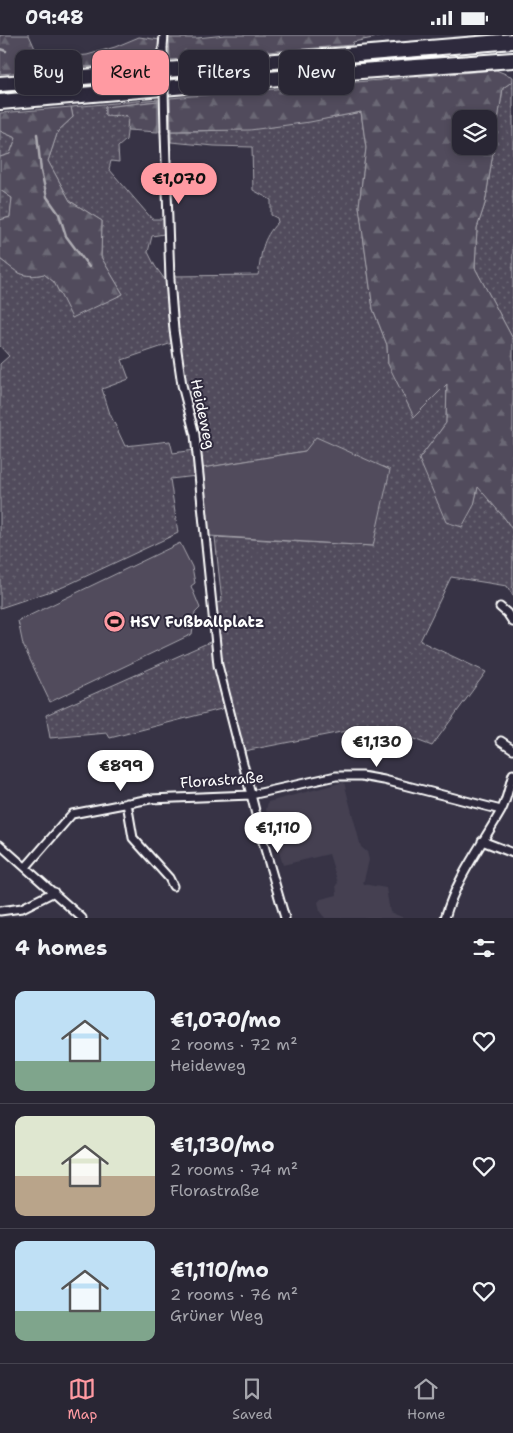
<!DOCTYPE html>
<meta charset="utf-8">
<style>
body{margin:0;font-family:"Shantell Sans",sans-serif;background:#312e3c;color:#f1f3f6;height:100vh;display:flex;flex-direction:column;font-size:19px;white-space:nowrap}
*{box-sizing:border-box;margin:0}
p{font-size:16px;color:#a5a5ac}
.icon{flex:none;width:28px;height:28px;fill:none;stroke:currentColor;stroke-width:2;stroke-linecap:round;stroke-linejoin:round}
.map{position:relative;height:883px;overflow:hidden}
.panel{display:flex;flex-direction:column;background:#292634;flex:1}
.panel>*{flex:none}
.banner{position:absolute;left:15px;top:15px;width:484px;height:45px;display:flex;gap:10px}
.buttons{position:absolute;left:452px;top:75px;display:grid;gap:10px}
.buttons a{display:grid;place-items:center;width:45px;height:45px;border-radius:10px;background:#292634;box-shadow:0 2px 8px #0003,0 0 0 1px #45434f;font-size:25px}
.price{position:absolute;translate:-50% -42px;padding:0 11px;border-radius:18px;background:#fff;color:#222;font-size:16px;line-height:32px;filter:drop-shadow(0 1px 2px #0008)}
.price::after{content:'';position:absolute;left:50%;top:30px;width:15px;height:11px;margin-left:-8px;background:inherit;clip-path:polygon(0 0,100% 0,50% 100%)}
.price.selected{background:#ff9aa2;color:#111}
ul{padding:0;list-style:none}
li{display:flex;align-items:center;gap:15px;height:125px;padding:0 15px}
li+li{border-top:1px solid #45434f}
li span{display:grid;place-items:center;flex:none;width:140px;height:100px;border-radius:10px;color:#555}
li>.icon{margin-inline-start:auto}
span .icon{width:60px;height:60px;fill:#fffc;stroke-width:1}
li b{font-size:21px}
h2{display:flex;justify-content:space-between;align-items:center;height:60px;padding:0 15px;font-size:21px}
.tag{padding:0 18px;border-radius:10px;background:#292634;box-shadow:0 2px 8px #0003,0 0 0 1px #45434f;font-size:18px;line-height:45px}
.tag.selected{background:#ff9aa2;color:#111}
.status{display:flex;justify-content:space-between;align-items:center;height:35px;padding:0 25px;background:#292634;direction:ltr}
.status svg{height:14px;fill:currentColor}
.dock{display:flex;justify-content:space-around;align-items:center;height:70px;border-top:1px solid #45434f;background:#292634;font-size:14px;color:#a5a5ac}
.dock a{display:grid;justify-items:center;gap:2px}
.dock .selected{color:#ff9aa2}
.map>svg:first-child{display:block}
.built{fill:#444051}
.grass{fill:url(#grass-dots);stroke:#a8a6ae}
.forest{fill:url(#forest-firs);stroke:#a8a6ae;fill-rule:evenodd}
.park{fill:#514c5c;stroke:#a8a6ae}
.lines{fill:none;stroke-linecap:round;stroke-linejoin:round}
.stream{stroke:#adabb2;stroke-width:2.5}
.minor-casing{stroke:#fff;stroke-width:11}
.motorway-casing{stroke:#fff;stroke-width:18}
.minor{stroke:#2f2a3d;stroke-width:7}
.motorway{stroke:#2f2a3d;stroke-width:14}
.minor-bridge-casing{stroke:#fff;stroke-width:11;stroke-linecap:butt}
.minor-bridge{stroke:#2f2a3d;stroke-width:7}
.labels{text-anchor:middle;stroke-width:4;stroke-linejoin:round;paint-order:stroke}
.street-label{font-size:15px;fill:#fff;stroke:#2f2a3d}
.poi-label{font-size:15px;font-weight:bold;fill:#fff;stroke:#2f2a3d;text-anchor:start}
</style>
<div class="status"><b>09:48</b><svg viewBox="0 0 49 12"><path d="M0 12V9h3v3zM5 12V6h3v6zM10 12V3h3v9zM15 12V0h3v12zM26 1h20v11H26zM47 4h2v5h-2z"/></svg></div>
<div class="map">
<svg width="513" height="883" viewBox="0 0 513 883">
<defs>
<pattern id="grass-dots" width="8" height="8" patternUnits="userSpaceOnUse" patternTransform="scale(1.25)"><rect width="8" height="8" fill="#514c5c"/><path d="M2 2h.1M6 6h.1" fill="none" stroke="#6b6774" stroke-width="1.8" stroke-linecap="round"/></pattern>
<pattern id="forest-firs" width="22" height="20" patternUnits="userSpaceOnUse" patternTransform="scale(1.25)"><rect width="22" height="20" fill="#514c5c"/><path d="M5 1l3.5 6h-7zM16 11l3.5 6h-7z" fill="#6b6774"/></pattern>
</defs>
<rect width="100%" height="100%" fill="#373345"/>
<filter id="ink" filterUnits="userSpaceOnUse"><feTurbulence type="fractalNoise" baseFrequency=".02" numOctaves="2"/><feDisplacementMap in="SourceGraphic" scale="10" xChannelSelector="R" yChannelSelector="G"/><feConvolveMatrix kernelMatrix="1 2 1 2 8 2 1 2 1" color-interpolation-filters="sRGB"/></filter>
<g filter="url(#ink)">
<path class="built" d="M344,747L361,812L367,817L369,825L363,849L386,853L390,877L404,883H325L320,877L318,867L321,864L337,860L336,850L338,848L329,819L283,830L266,775L268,767Z"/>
<path class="grass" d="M513,46V304L475,233L477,193L485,169L503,53Z
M158,64V66L105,72V81C114,82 120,80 129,83L126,105L118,112L119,127L111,126L109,134L152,184H164V199L152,201L148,217L155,231L168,249L172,308L122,325L129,344L102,354L110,379L125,411L170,406L173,418L194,415L197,441L170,444L178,498L63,552L0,573V329L9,321L0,311V224C17,237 22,244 44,239L54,247L72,282L123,259L101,222L102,186L70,166L48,126L58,96L73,82L71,72Z
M361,77L366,113L359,171L373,274L387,310L388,329L447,348L446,388L419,424L474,470L478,451L506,485L513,496V561L507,551L451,542L420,606L486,637L432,711L377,690L244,716L231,672L218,609L215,568L222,567L215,502L373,511L305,416L203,433L196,385L187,357L181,324L173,241L258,240C262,217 261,205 278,187L277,183L271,180V165L253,155L252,112L214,111L171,107V96C236,97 298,90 361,77Z
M0,96L16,103L10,119L0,122Z
M0,155L12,163L10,182L0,185Z
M212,606L218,646L225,673L110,703L107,698L50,703L46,680Z"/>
<path class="forest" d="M0,0H29L37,18L62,22L87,20L115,12L139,2L160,5L158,13V26L0,39Z
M225,0H388L353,7L352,10L170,25L169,3H197Z
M496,35L513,42V46L503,53L485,169L477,193L475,233L513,304V496L506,485L478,452L474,470L462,492L446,487L419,424L446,388L447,349L414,382L388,329L387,310L373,274L359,171L366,113L361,77L310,87L250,95L171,96L170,63ZM461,84H489V111H461Z
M158,66V97L127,95L128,82C120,80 114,82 105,81V72Z
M71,72L73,82L58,96L48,126L70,166L102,186L101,222L123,259L72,283L54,247L44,239C22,244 17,237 0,224V185L10,182L12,163L0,155V122L10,119L16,103L0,96V78Z"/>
<path class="park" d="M316,402L390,435L373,511L209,501L203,433L305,416Z
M180,508L192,532L195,548L191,551L200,573L195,578L192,599L50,667L23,610L18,586Z"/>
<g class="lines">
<path class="stream" d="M0,14L6,16
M37,99L41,136L47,162L59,179L66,201L89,232"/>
<defs>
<path id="minor" d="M163,12L164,0
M165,97L170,245L174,295L182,350L195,400L218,630L263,807L285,883
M500,572L507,578L513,587
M501,706L513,714
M127,768L133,803L169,843L173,851
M482,806L513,818
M0,810L82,883
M26,832L72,779L150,764L251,760L336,741H362L384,745L501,775
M0,876L22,873L54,857
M445,883C456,844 481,811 501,776C507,765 509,751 513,739"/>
<path id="motorway" d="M0,49L513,6
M0,67L361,36L513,25"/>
</defs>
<use href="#minor" class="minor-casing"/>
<use href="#motorway" class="motorway-casing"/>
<use href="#minor" class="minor"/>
<use href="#motorway" class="motorway"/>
<defs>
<path id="minor-bridge" d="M163,12L165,97"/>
</defs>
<use href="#minor-bridge" class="minor-bridge-casing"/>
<use href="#minor-bridge" class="minor-bridge"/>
</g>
</g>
<defs>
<symbol id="stadium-disc" viewBox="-11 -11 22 22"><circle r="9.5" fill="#ff9aa2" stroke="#2f2a3d"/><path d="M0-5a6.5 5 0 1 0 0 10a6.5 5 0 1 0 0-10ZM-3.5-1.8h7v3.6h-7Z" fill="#111"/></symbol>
</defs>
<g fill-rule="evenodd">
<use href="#stadium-disc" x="102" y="574" width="25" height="25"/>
</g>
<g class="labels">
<g class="street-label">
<text transform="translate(203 379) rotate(78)" y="5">Heideweg</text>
<text transform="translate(222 745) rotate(-4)" y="5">Florastraße</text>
</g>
<g class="poi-label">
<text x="130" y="592">HSV Fußballplatz</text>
</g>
</g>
</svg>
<div class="buttons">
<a><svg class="icon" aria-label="layers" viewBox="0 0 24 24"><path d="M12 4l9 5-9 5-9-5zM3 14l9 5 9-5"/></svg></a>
</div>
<b class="price selected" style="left:179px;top:170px">€1,070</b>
<b class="price" style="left:377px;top:733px">€1,130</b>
<b class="price" style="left:121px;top:757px">€899</b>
<b class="price" style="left:278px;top:819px">€1,110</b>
<div class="banner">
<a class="tag">Buy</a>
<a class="tag selected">Rent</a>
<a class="tag">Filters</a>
<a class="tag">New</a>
</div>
</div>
<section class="panel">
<h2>4 homes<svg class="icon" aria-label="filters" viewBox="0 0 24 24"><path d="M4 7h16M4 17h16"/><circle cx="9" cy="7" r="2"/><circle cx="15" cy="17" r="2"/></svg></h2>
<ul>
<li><span style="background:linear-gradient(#bfe0f5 70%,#7fa58c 0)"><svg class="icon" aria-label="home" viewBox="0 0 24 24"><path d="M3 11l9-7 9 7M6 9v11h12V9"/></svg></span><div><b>€1,070/mo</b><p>2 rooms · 72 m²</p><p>Heideweg</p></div><svg class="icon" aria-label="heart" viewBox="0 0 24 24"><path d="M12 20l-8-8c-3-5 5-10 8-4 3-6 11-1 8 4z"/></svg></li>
<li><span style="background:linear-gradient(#dfe7d0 60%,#b9a48a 0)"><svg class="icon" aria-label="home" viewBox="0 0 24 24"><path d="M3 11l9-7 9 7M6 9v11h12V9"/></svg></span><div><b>€1,130/mo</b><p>2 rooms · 74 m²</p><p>Florastraße</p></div><svg class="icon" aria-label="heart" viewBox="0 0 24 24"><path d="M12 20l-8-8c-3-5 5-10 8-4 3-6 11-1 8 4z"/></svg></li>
<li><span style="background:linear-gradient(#bfe0f5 70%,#7fa58c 0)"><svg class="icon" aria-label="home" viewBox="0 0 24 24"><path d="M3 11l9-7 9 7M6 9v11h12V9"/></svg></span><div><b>€1,110/mo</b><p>2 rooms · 76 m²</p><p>Grüner Weg</p></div><svg class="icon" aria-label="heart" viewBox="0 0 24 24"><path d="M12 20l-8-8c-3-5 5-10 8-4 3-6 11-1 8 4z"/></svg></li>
</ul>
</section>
<nav class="dock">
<a class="selected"><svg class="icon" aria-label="map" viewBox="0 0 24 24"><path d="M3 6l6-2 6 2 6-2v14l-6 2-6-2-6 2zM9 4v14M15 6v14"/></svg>Map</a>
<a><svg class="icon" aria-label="saved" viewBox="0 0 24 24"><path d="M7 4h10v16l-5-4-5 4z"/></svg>Saved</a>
<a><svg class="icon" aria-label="home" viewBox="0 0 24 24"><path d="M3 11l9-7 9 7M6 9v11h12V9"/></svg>Home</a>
</nav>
